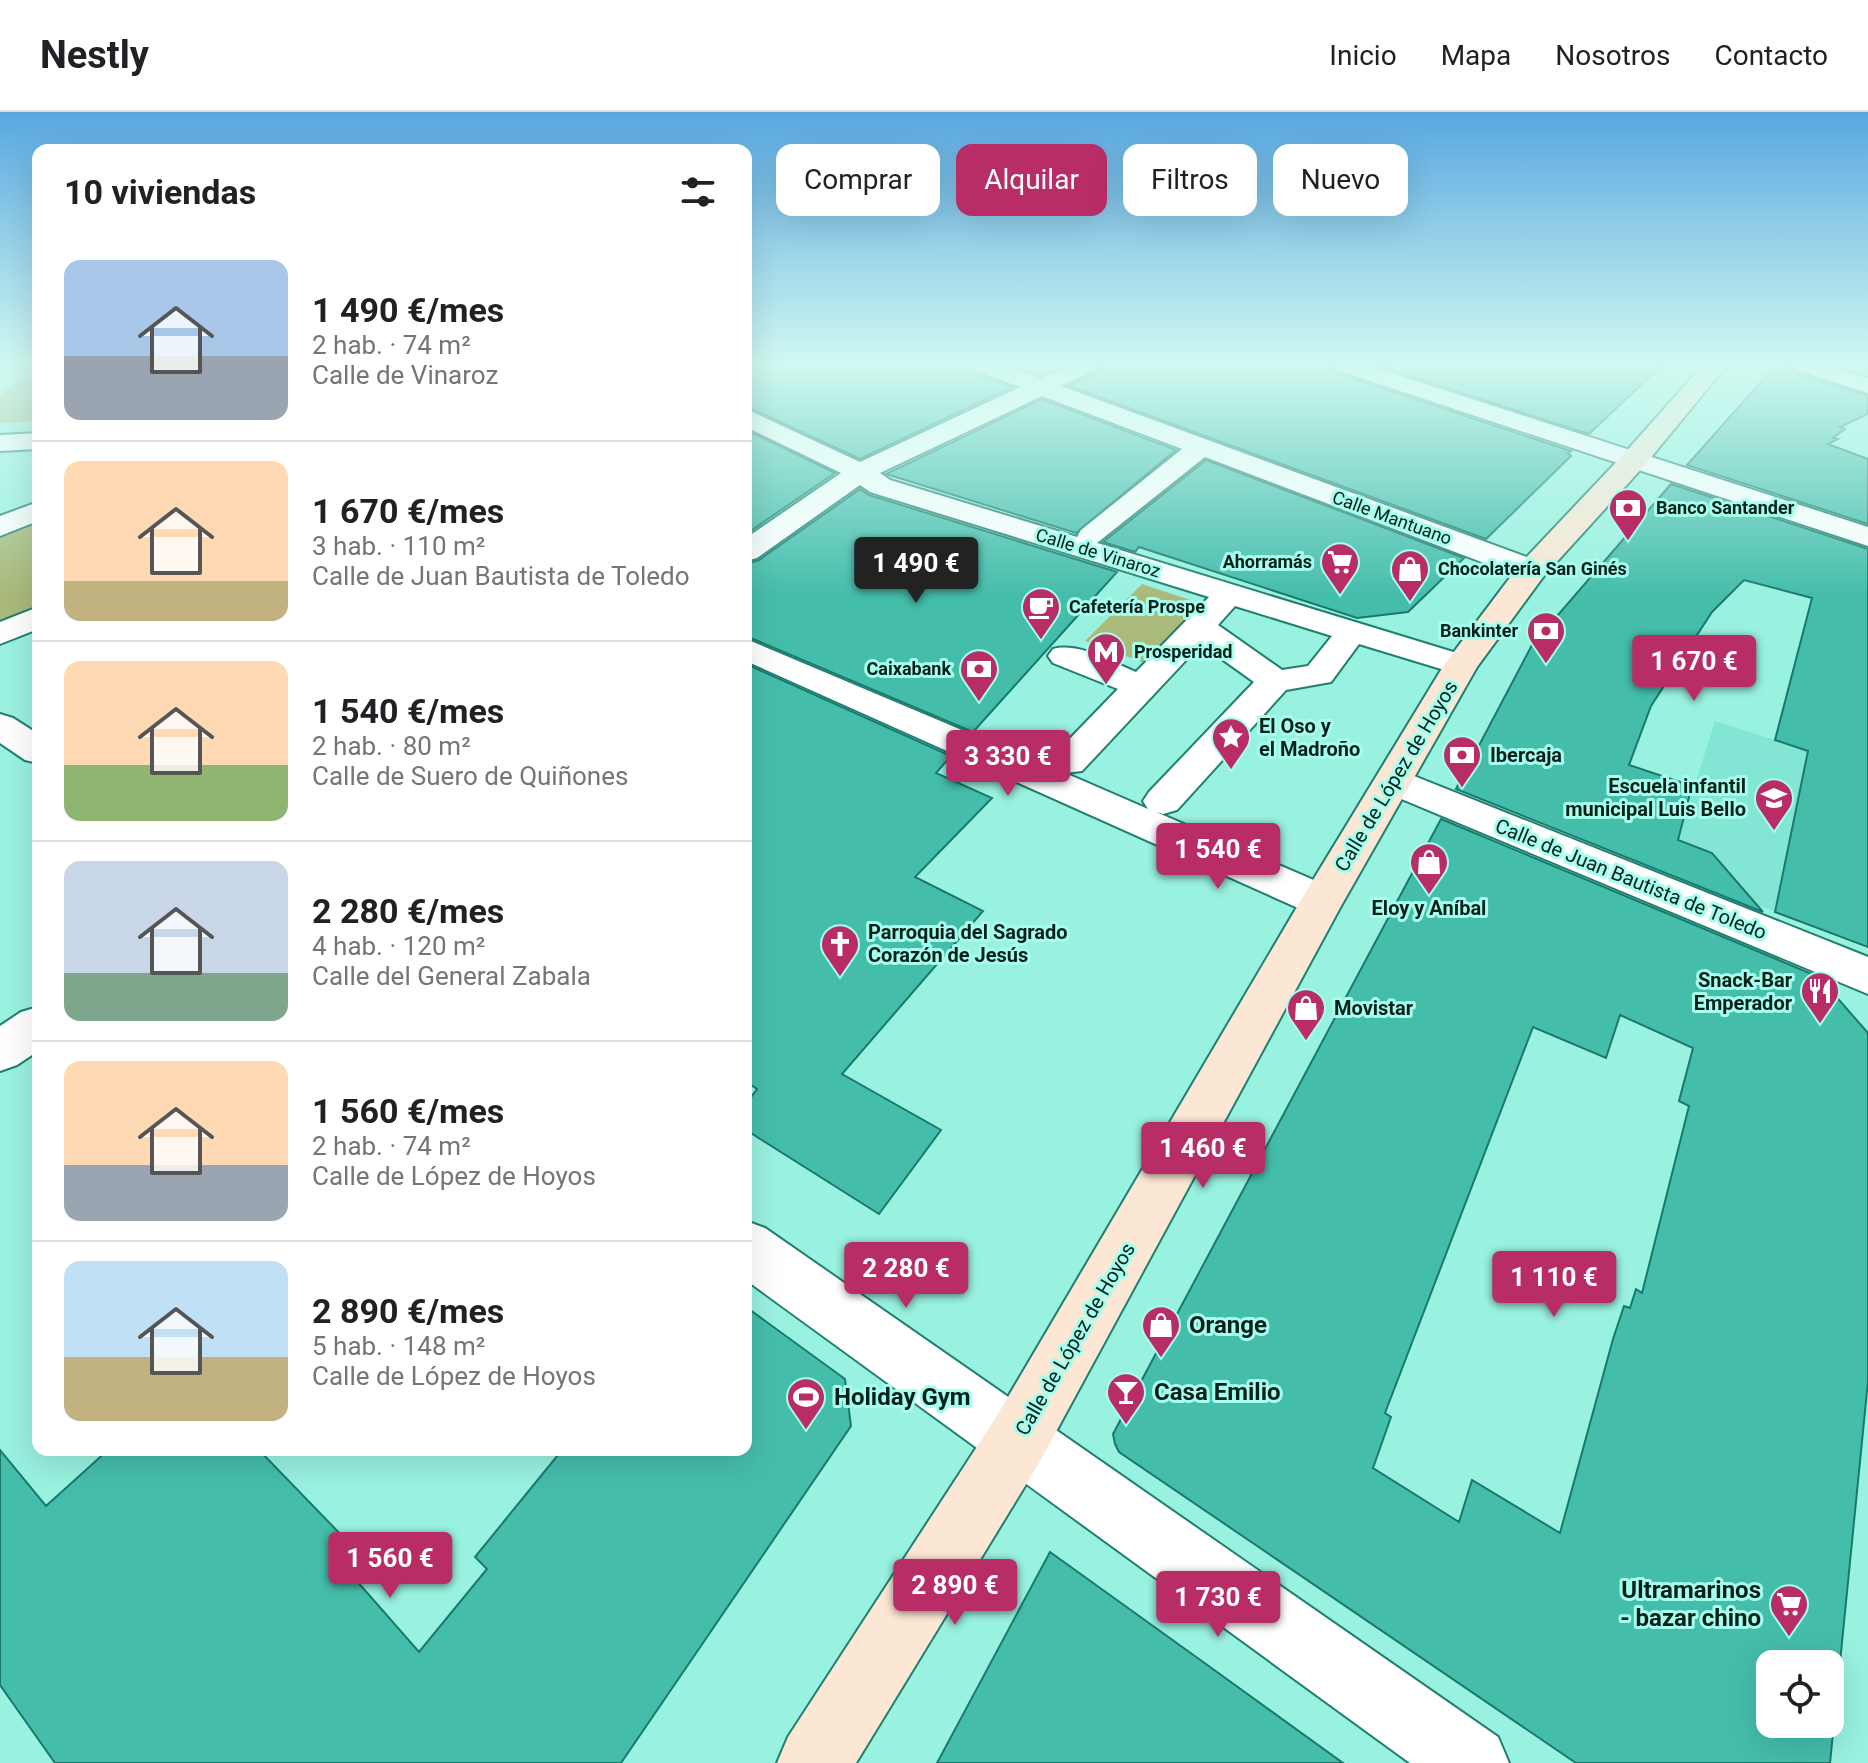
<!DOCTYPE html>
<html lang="es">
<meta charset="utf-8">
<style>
body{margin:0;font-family:Roboto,sans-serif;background:#f2f2f2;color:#202124;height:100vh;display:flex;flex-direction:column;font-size:30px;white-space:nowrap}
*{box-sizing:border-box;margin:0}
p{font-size:26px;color:#757577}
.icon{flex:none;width:44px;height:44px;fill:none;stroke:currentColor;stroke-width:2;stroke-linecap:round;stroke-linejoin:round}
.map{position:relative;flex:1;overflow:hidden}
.sheet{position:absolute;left:32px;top:32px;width:720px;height:1312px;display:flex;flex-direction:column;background:#fff;border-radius:16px;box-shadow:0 8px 32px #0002}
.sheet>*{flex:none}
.guide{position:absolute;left:776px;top:32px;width:760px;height:72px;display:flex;gap:16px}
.buttons{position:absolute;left:1756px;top:1538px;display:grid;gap:16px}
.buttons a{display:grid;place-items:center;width:88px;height:88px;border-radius:16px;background:#fff;box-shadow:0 8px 32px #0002;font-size:40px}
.price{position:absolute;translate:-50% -68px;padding:0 18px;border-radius:8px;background:#b82d66;color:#fff;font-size:26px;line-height:52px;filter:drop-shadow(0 2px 4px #0008)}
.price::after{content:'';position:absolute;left:50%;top:48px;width:24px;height:18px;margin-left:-12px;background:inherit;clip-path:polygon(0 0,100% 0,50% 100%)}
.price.current{background:#222;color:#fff}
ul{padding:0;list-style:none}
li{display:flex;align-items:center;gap:24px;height:200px;padding:0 32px}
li+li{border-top:2px solid #e0e0e0}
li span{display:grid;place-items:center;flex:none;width:224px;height:160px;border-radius:16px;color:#555}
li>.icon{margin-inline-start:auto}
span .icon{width:96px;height:96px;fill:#fffc;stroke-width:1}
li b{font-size:34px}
h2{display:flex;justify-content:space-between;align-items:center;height:96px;padding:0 32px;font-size:34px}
.pill{padding:0 28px;border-radius:16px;background:#fff;box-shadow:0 8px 32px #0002;font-size:28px;line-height:72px}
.pill.current{background:#b82d66;color:#fff}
header{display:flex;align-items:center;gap:48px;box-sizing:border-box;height:112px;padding:0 40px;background:#fff;border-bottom:2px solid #e0e0e0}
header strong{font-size:38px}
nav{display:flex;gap:44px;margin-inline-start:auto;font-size:28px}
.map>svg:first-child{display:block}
.built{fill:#83e5d3}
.green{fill:#a9ba7b}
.building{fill:#45bdab;stroke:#187a6c;stroke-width:2;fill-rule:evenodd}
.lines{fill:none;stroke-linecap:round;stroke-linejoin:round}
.street-casing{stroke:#207f71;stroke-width:4}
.secondary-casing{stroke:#207f71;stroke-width:4}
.street{fill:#fff;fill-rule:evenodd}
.secondary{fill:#fce7d4;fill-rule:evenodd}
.labels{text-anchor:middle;stroke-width:6;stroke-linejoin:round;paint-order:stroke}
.far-poi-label{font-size:18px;font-weight:bold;fill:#04201b;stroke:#a6feed;text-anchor:start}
.far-street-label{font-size:18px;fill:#04201b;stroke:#a6feed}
.poi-label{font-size:20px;font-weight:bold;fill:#04201b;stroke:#a6feed;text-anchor:start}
.street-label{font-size:20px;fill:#04201b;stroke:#a6feed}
.near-poi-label{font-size:24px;font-weight:bold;fill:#04201b;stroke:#a6feed;text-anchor:start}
</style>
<header>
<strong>Nestly</strong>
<nav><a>Inicio</a><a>Mapa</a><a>Nosotros</a><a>Contacto</a></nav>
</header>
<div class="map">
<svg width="1868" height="1651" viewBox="0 0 1868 1651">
<rect width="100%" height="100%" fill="#99f1e0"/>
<path class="built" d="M1715,609L1868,658V835L1668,759Z"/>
<path class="green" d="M38,265V309L0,311V284L21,266Z
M38,407V494L0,511V423Z
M1142,472L1205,493L1150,553L1085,529Z"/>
<path class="building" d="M746,253H968L973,261L1012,275L860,347L746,294Z
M1101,253H1330L1336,261L1571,339L1568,341L1571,344L1486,427L1069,274L1096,261Z
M1376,253H1662L1589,322Z
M1776,253H1789L1795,261L1868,284V302L1840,315L1845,317L1833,326L1838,327L1828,332L1868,347V412L1687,353Z
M1042,287L1176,338L1076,421L886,362Z
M746,318L835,361L746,422Z
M1206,348L1464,446L1408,500L1357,506L1139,435L1135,440L1103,430Z
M1671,372L1868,437V835L1775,800L1808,639L1775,628L1812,486L1744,468L1712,500L1651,594L1629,653L1692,674L1678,728L1712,741L1763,800L1456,677L1532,533Z
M860,377L869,383L1117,460L973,620L746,524V452L759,448Z
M746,552L951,644L936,661L992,686L915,765L983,799L842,962L941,1018L879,1102L746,1018V992L757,977L746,970Z
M1441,707L1819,865L1868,921V1269L1830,1651H1576L1119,1340L1115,1332L1113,1322ZM1620,903L1693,936L1679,989L1689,994L1642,1181L1636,1177L1630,1196L1624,1194L1613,1227L1560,1421L1472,1368L1459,1410L1373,1356L1391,1305L1385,1301L1533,915L1606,946ZM1770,1552H1830V1612H1770Z
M746,1195L845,1267L851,1314L621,1651H55L0,1573V1338L46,1394L108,1338H259L347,1429L334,1443L419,1540L487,1457L475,1445L562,1338H746Z
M1050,1440L1199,1547L1343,1651H937Z"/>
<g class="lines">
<defs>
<path id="street" d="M971,253H1003L1040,266L1069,253H1098L1095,258L1061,274L1543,451L1547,458L1543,465L1532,467L1521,465L1205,345L1097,431L1473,546L1478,553L1473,560L1461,563L1359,532L1331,570L1286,578L1177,698L1163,702L1156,700L1337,778L1343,789L1337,800L1322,805L1307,800L746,549V527L1054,657L1050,650L1056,641L1118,577L1053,551L1048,544L1053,537C1079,530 1111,550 1136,560L1209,485L870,380L860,373L757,446L746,449V426L841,361L746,315V297L860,350L1020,275L974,258ZM1042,284L1182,337L1081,418L1077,425L890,368L880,361ZM1235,494L1332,524L1308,554L1282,558L1218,513ZM1201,532L1254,570L1149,680L1143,689L1148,697L1065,661L1082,659Z
M1333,253H1367L1868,415V434L1337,258Z
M1792,253H1826L1868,266V281L1796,258Z
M38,321V337L0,339V323Z
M38,390V409L0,424V404Z
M38,495V517L0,532V510Z
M0,602L13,606L38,622V651L25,648L0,631Z
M1394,656L1868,845V882L1380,678L1375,669L1380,660Z
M38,895V939L17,953L0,959V914L21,900Z
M746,1109L765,1116L1498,1625L1509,1651H1410L746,1168Z"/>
<path id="secondary" d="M1703,253H1727L1643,355L1543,465L1477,555L1341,794L1039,1351L856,1651H777L788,1625L995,1307L1307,778L1444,553L1521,451L1623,343Z"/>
</defs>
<use href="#street" class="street-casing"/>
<use href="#secondary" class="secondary-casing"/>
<use href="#street" class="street"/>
<use href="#secondary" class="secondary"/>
</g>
<linearGradient id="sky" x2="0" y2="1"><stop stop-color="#58a7e0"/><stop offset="0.52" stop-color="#d1f9f1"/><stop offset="1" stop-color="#d1f9f1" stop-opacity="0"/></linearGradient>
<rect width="1868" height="484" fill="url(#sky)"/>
<defs>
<symbol id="bank-pin" viewBox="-11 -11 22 30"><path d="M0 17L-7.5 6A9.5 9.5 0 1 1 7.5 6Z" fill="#b82d66" stroke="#a6feed"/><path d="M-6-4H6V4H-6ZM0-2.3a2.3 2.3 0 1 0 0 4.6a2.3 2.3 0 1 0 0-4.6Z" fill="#fff"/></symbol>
<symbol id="supermarket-pin" viewBox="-11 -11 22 30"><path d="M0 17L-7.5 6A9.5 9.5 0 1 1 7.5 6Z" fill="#b82d66" stroke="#a6feed"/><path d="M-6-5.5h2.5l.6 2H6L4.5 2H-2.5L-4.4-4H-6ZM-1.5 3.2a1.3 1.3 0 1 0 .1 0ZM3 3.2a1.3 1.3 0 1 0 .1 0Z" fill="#fff"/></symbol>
<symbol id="shop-pin" viewBox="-11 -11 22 30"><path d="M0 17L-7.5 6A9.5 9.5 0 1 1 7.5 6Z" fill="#b82d66" stroke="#a6feed"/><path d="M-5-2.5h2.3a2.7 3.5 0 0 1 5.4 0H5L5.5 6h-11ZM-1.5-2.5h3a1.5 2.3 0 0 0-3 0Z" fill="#fff"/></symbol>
<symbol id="cafe-pin" viewBox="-11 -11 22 30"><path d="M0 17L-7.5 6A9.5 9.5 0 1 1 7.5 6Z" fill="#b82d66" stroke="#a6feed"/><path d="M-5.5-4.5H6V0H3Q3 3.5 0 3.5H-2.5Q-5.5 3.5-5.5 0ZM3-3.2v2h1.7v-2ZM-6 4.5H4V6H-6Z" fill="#fff"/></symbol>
<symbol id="metro-pin" viewBox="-11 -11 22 30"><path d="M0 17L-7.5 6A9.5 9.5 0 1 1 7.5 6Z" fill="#b82d66" stroke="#a6feed"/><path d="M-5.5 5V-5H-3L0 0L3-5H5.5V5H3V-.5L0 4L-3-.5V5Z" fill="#fff"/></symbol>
<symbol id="sight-pin" viewBox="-11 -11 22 30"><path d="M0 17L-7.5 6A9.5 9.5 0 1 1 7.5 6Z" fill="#b82d66" stroke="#a6feed"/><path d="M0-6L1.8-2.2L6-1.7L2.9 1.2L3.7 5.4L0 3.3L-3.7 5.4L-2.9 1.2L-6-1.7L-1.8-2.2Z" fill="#fff"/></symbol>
<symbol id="school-pin" viewBox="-11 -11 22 30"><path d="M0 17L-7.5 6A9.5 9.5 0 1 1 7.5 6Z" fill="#b82d66" stroke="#a6feed"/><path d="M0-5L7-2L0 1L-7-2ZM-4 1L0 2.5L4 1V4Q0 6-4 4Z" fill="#fff"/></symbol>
<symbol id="church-pin" viewBox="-11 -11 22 30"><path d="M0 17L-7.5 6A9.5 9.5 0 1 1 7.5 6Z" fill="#b82d66" stroke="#a6feed"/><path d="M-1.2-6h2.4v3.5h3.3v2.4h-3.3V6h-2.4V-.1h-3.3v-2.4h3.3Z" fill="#fff"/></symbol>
<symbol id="restaurant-pin" viewBox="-11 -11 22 30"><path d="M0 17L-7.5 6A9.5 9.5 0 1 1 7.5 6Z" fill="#b82d66" stroke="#a6feed"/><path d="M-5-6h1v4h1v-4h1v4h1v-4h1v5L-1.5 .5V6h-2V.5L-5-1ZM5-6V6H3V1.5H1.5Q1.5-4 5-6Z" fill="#fff"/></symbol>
<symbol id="bar-pin" viewBox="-11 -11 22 30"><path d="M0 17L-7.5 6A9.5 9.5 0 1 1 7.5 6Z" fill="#b82d66" stroke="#a6feed"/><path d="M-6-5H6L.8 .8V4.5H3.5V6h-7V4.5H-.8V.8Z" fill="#fff"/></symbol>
<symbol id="stadium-pin" viewBox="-11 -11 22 30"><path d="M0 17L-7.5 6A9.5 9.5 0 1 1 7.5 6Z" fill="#b82d66" stroke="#a6feed"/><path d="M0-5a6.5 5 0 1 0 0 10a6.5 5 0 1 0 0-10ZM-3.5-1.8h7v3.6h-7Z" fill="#fff"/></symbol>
</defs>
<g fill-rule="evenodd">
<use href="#bank-pin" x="1606" y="374" width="44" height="60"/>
<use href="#supermarket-pin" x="1318" y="428" width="44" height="60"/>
<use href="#shop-pin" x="1388" y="435" width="44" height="60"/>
<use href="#cafe-pin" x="1019" y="473" width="44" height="60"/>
<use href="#bank-pin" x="1524" y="497" width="44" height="60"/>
<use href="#metro-pin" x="1084" y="518" width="44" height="60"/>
<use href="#bank-pin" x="957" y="535" width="44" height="60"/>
<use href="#sight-pin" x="1209" y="603" width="44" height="60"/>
<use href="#bank-pin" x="1440" y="621" width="44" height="60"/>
<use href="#school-pin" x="1752" y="664" width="44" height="60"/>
<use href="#shop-pin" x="1407" y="728" width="44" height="60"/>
<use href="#church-pin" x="818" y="810" width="44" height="60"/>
<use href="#restaurant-pin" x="1798" y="857" width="44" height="60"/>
<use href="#shop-pin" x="1284" y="874" width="44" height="60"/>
<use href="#shop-pin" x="1139" y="1191" width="44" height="60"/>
<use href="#bar-pin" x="1104" y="1258" width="44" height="60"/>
<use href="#stadium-pin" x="784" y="1263" width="44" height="60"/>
<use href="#supermarket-pin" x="1767" y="1470" width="44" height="60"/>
</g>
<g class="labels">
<g class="far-poi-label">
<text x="1656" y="402">Banco Santander</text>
<text x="1312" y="456" text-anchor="end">Ahorramás</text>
<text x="1438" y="463">Chocolatería San Ginés</text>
<text x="1069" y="501">Cafetería Prospe</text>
<text x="1518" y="525" text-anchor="end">Bankinter</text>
<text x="1134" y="546">Prosperidad</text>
<text x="951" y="563" text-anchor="end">Caixabank</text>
</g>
<g class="far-street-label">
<text transform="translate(1392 406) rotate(20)" y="6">Calle Mantuano</text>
<text transform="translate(1098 441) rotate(17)" y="6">Calle de Vinaroz</text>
</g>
<g class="poi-label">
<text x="1259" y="621">El Oso y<tspan x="1259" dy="23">el Madroño</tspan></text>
<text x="1490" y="650">Ibercaja</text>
<text x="1746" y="681" text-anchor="end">Escuela infantil<tspan x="1746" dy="23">municipal Luis Bello</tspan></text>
<text x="1429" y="803" text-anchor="middle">Eloy y Aníbal</text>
<text x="868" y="827">Parroquia del Sagrado<tspan x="868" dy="23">Corazón de Jesús</tspan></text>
<text x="1792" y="875" text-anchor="end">Snack-Bar<tspan x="1792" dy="23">Emperador</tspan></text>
<text x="1334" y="903">Movistar</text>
</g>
<g class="street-label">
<text transform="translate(1396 664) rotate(-59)" y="7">Calle de López de Hoyos</text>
<text transform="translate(1631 767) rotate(22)" y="7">Calle de Juan Bautista de Toledo</text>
<text transform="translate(1075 1227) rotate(-60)" y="7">Calle de López de Hoyos</text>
</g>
<g class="near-poi-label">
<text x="1189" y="1221">Orange</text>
<text x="1154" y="1288">Casa Emilio</text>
<text x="834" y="1293">Holiday Gym</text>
<text x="1761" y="1486" text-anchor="end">Ultramarinos<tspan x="1761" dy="28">- bazar chino</tspan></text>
</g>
</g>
</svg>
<div class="buttons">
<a><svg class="icon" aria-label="locate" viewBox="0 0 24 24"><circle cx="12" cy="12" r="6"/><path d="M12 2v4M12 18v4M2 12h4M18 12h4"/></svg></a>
</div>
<b class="price current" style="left:916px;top:493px">1 490 €</b>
<b class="price" style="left:1694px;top:591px">1 670 €</b>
<b class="price" style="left:1008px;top:686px">3 330 €</b>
<b class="price" style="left:1218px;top:779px">1 540 €</b>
<b class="price" style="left:1203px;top:1078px">1 460 €</b>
<b class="price" style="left:906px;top:1198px">2 280 €</b>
<b class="price" style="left:1554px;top:1207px">1 110 €</b>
<b class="price" style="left:390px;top:1488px">1 560 €</b>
<b class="price" style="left:955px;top:1515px">2 890 €</b>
<b class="price" style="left:1218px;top:1527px">1 730 €</b>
<div class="guide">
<a class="pill">Comprar</a>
<a class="pill current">Alquilar</a>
<a class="pill">Filtros</a>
<a class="pill">Nuevo</a>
</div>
<section class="sheet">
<h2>10 viviendas<svg class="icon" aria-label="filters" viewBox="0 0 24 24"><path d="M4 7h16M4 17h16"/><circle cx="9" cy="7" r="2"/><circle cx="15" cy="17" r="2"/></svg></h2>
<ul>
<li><span style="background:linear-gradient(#a9c7e8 60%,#9aa5b1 0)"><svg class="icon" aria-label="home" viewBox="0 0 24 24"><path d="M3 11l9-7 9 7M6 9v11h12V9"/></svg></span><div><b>1 490 €/mes</b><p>2 hab. · 74 m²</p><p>Calle de Vinaroz</p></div></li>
<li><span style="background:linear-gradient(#ffd9b3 75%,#c2b280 0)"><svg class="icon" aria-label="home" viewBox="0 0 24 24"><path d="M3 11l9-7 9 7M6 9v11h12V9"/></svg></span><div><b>1 670 €/mes</b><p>3 hab. · 110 m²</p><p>Calle de Juan Bautista de Toledo</p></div></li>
<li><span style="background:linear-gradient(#ffd9b3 65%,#8fb573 0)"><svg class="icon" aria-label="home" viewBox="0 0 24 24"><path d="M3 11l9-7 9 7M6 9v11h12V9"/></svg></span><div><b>1 540 €/mes</b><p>2 hab. · 80 m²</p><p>Calle de Suero de Quiñones</p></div></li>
<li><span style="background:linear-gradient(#c9d6e8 70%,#7fa58c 0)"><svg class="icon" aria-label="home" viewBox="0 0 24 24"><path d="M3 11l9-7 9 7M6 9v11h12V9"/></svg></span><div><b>2 280 €/mes</b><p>4 hab. · 120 m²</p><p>Calle del General Zabala</p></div></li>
<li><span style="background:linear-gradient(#ffd9b3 65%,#9aa5b1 0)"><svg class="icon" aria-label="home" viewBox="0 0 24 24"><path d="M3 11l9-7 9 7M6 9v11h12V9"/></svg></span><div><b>1 560 €/mes</b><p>2 hab. · 74 m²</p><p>Calle de López de Hoyos</p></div></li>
<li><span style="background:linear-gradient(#bfe0f5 60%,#c2b280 0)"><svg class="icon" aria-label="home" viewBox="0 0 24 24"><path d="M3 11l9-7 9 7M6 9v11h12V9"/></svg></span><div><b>2 890 €/mes</b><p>5 hab. · 148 m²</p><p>Calle de López de Hoyos</p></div></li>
</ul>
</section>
</div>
